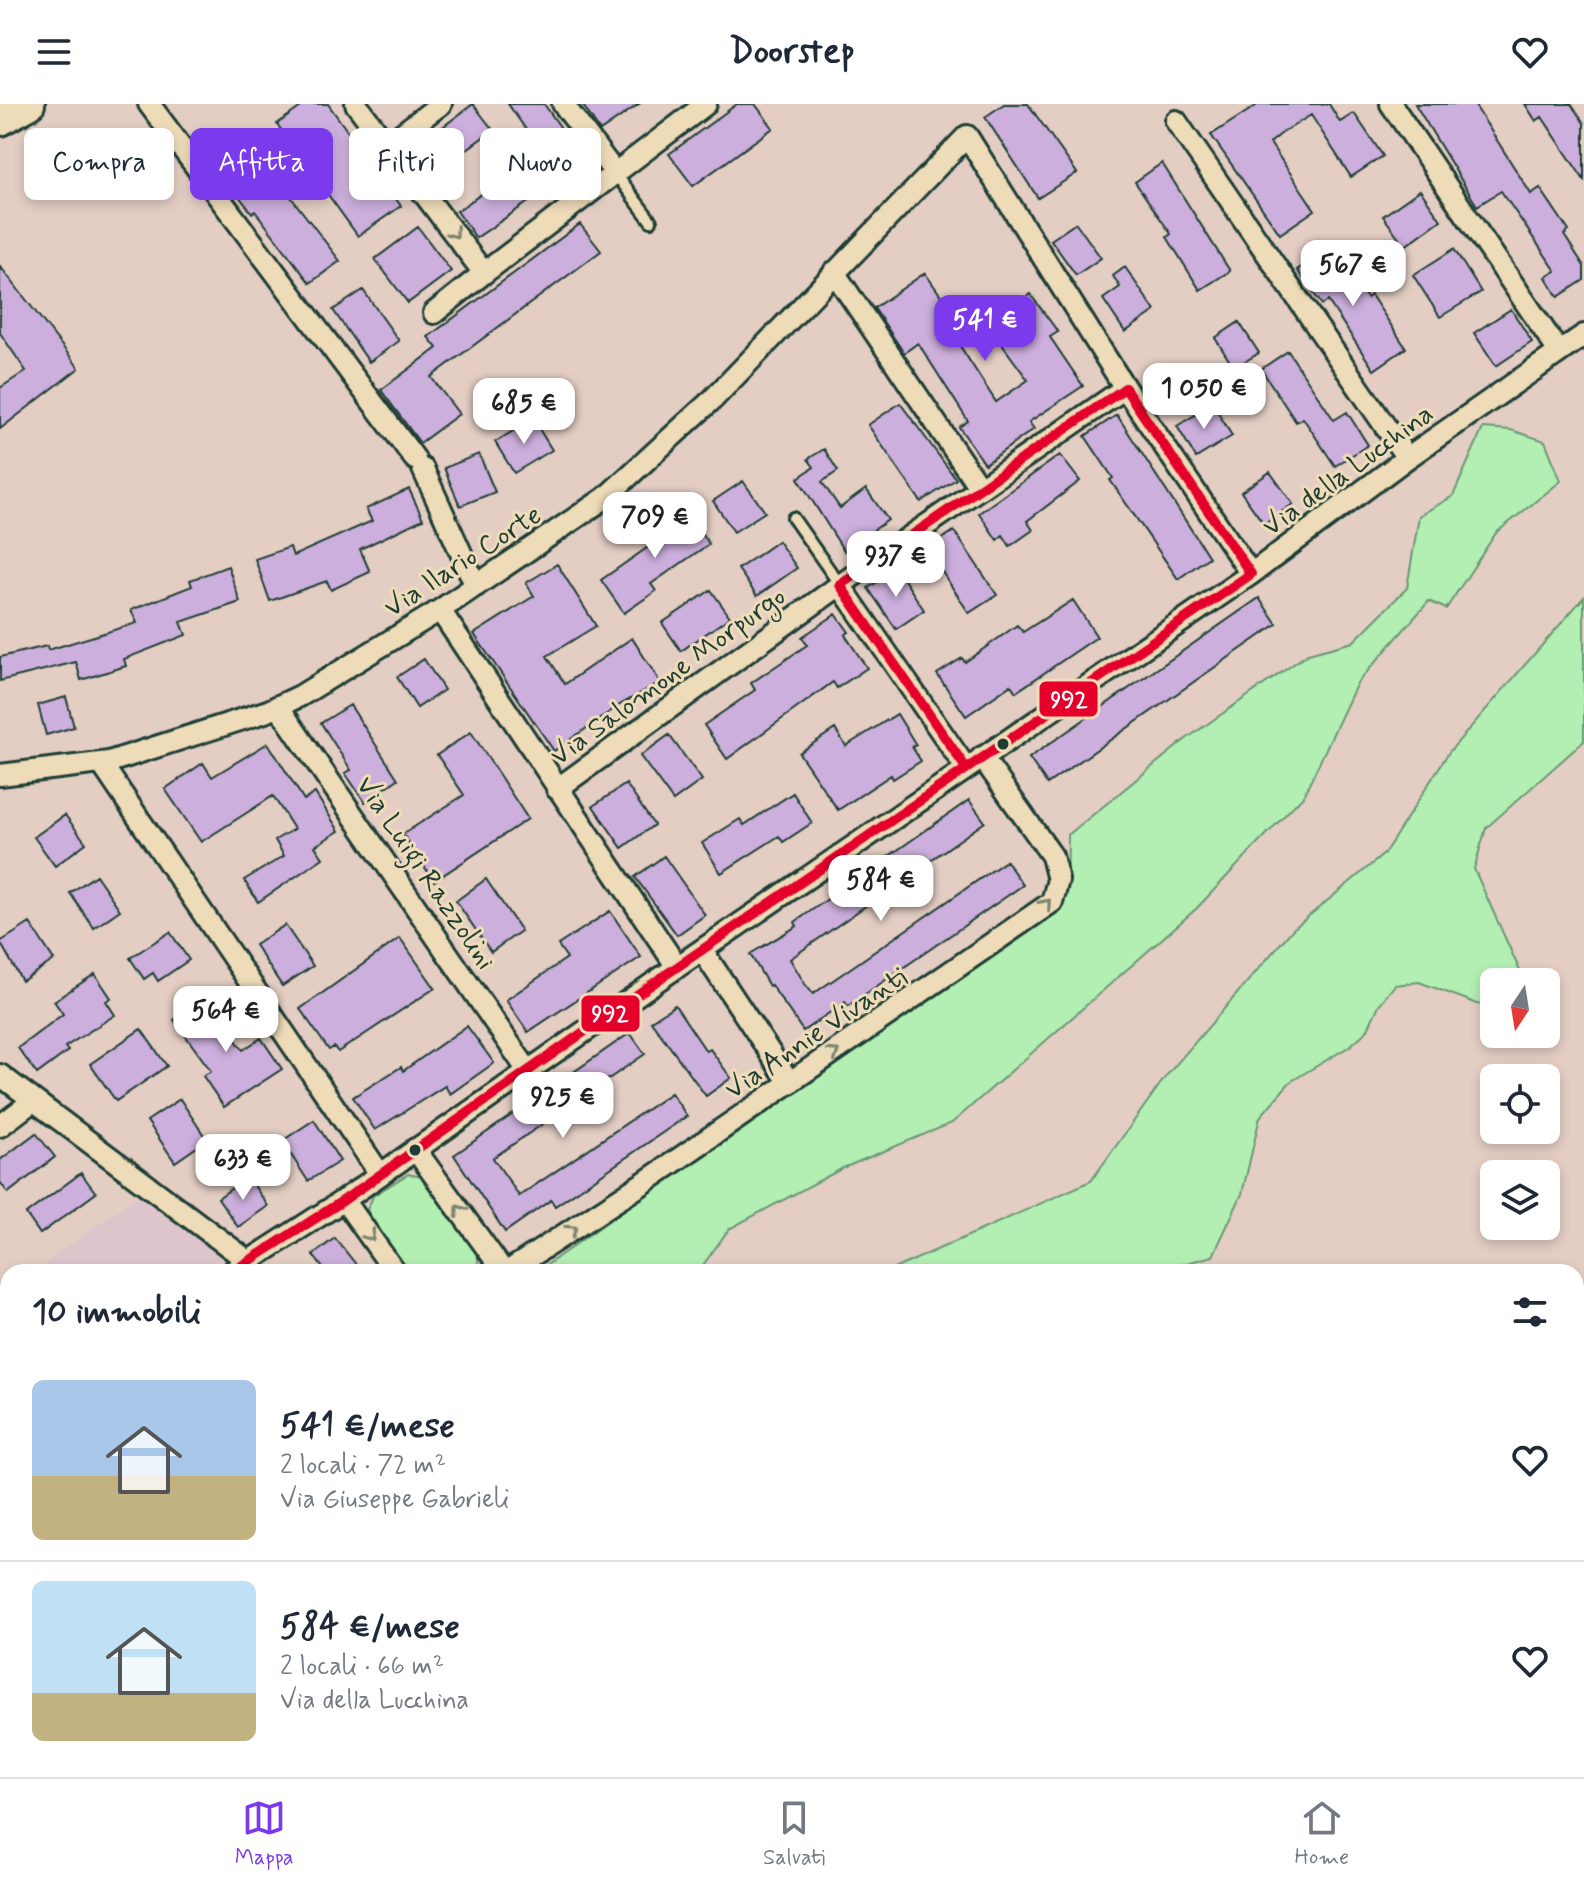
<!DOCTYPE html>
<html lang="it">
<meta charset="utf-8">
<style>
body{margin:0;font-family:Mynerve,sans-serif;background:#f6f6f7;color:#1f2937;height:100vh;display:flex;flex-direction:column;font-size:30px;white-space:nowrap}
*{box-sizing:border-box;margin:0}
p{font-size:26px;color:#747a83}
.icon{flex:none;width:44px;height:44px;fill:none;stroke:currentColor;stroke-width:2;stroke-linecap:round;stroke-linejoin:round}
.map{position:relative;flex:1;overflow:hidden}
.sheet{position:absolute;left:0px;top:1160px;width:1584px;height:514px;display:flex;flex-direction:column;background:#fff;border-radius:24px 24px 0 0;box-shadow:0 4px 12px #0003}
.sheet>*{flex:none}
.hud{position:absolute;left:24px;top:24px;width:800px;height:72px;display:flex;gap:16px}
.needle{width:52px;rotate:192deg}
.tools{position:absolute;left:1480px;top:864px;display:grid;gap:16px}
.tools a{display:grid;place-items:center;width:80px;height:80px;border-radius:12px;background:#fff;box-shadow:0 4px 12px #0003;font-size:40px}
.price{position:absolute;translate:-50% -68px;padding:0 18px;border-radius:16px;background:#fff;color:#222;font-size:26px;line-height:52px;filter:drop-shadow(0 2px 4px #0008)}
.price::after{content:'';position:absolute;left:50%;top:48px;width:24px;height:18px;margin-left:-12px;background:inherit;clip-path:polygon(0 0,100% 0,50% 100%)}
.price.selected{background:#7c3aed;color:#fff}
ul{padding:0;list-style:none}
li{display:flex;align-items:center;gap:24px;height:200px;padding:0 32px}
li+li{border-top:2px solid #e0e1e3}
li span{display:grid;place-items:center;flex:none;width:224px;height:160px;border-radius:12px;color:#555}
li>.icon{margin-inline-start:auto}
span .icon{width:96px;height:96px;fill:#fffc;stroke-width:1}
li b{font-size:34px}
h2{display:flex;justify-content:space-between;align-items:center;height:96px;padding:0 32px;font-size:34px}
.chip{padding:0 28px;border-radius:12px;background:#fff;box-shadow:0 4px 12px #0003;font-size:28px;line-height:72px}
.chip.selected{background:#7c3aed;color:#fff}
header{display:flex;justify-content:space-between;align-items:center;height:104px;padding:0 32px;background:#fff;font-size:36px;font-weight:700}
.dock{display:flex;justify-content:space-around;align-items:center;height:112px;border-top:2px solid #e0e1e3;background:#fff;font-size:22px;color:#747a83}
.dock a{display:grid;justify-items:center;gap:4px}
.dock .selected{color:#7c3aed}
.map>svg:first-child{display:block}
.built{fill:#ddc5cb}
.green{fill:#b3efb3;stroke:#699674;stroke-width:2}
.building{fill:#ccafdc;stroke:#1f3d34;stroke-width:2}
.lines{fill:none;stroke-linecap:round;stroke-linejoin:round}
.lane-casing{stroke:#1f3d34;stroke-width:16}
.street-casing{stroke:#1f3d34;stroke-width:26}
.secondary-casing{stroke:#1f3d34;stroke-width:36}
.lane{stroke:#eedcb9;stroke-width:10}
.street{stroke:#eedcb9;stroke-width:20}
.secondary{stroke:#eedcb9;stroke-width:30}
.bus-1-casing{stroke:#eedcb9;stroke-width:16}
.bus-1{stroke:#e4002b;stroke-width:10}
.oneway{stroke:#7c8570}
.bus-dot{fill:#1f3d34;stroke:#eedcb9;stroke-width:3}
.labels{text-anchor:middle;stroke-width:6;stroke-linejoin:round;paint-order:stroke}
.street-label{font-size:28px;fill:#1f3d34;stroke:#eedcb9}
.line-badge{stroke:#eedcb9;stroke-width:3}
.badge-label{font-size:22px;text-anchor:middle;font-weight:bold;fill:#fff}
</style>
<header><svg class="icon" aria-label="menu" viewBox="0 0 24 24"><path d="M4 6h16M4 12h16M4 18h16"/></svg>Doorstep<svg class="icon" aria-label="heart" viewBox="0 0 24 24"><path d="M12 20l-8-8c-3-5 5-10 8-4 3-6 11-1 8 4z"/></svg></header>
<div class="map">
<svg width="1584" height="1673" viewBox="0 0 1584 1673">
<rect width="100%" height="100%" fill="#e4cec4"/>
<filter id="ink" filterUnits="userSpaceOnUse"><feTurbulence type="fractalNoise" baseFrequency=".0125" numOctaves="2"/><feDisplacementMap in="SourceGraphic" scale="16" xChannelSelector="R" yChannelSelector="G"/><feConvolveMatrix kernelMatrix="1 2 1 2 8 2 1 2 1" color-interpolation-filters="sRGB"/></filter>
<g filter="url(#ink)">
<path class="built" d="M143,1088L222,1153L200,1168H52L44,1159Z"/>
<path class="green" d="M1483,324L1511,326L1545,337L1561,377L1496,429L1446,505L1429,497L1357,579L1304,691L1197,804L952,1019L843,1064L729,1125L698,1168H537L838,953L1051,810L1067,792L1068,731L1186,635L1308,550L1353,538L1407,484L1419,412L1453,392Z
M1584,493V637L1486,724L1474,765L1525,878H1494V905H1491L1419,878L1395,881L1379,901L1367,927L1350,942L1290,978L1260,1013L1242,1090L1213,1152L1153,1168H887L1091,1077L1166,972L1293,825L1384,750L1449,648Z
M408,1070L426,1074L477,1144L479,1168H405L367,1106L373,1092Z"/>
<path class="building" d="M305,0H328L401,102L358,132L277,20Z
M473,0L493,26L430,72L411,47Z
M508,0H544L587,61L563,78Z
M582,0H639L600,27Z
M737,0H755L773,24L693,82L669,50Z
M1004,0H1028L1077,69L1038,94L985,13Z
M1259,0H1329L1340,18L1354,9L1383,52L1351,73L1311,11L1282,29L1270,39L1315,106L1280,130L1211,31Z
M1415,0H1474L1531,90L1540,84L1569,127L1564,131L1584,162V176L1558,193L1546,173L1556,167L1501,87L1477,102Z
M1525,0H1571L1584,19V76L1542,13L1536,17Z
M260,46L288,81L284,84L340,157L310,179L255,107L252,109L225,74Z
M1162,59L1230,167L1200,186L1167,133L1171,130L1135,78Z
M520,63L540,90L476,134L457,107Z
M1420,86L1441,116L1405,142L1383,112Z
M1076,119L1101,154L1076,171L1051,136Z
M580,120L601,147L431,273L459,310L420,339L381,286L437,244L428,233Z
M418,123L451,167L408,199L375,155Z
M1331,143L1367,194L1371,191L1406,244L1374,266L1328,197L1322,201L1297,166Z
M1454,145L1481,188L1440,213L1413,171Z
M0,162L79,264L0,325V284L26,267L0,229Z
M1125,163L1155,207L1125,228L1103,195L1120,183L1113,172Z
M925,169L956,213L946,220L996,298L1028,276L987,220L1030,190L1058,228L1050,233L1083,282L1029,318L1034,325L985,360L959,323L968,317L918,239L904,249L874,204Z
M363,186L399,237L369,258L333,206Z
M1511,205L1532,238L1496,262L1474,229Z
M1239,218L1259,249L1234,264L1215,234Z
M1288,247L1334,316L1347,308L1368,341L1335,362L1303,314L1296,318L1261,265Z
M900,299L956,375L921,398L868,321Z
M1213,300L1232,332L1196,354L1177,322Z
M1117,311L1209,453L1178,475L1110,376L1113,374L1085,332Z
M533,315L552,346L514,369L495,338Z
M824,345L838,367L822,378L840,404L866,385L888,416L844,447L798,374L814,363L808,355Z
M479,350L495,388L460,402L444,364Z
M1060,351L1080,377L1027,417L1033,426L1010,442L1003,431L997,436L979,409Z
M1270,368L1293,400L1264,420L1241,388Z
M743,377L765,408L734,428L713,397Z
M409,385L423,415L360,445L370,468L331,486L327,477L270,497L255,455L290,443L293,452L372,417L366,405Z
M683,403L709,440L651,480L656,487L624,509L601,476L654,439L647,428Z
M954,427L997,491L969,509L927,445Z
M778,437L797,464L757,492L738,465Z
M557,460L596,522L547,552L565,580L632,534L660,578L618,602L554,647L474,530L534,492L526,479Z
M228,462L240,498L181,518L186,531L124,555L126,562L81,576L76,558L0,577V553L47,542L48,546L137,519L131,506L192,482L190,476Z
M897,465L924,506L896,525L868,484Z
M711,486L730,513L681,547L662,519Z
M1259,494L1277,520L1047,680L1029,654Z
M1073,496L1097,533L1016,588L1011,581L966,612L937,570L962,554L965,558L1017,521L1023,528Z
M836,510L849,528L845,531L867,564L837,584L833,578L727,655L704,621L755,586L751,579L807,541L802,533Z
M424,555L444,586L417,604L397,573Z
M66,593L74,623L46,631L38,601Z
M350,601L398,675L365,698L345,669L351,666L321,619Z
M897,610L916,641L912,643L921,657L893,675L891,671L838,706L799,649L835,625L846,642Z
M471,628L528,715L434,777L403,730L464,691L437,651Z
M669,631L702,676L673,697L640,652Z
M268,639L304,696L315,689L339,727L315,742L323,754L258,798L244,776L284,752L275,736L294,725L273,692L201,738L165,685L203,659L212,673Z
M626,680L654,721L622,744L593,702Z
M793,689L812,719L783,738L779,732L721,769L702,739L740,715L744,721Z
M969,696L985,718L790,855L805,880L813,890L1006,757L1023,781L848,902L845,898L803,927L771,881L769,882L750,850L797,822L795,818Z
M65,711L86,739L55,762L34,733Z
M664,752L705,811L677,831L635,773Z
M96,771L120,806L94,824L70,789Z
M486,775L521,827L491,848L456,797Z
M610,807L641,853L528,928L506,896L567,854L558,841Z
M30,819L54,856L22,877L0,838Z
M285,821L313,862L282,882L255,841Z
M170,828L189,856L158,877L153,869L144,875L130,854Z
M400,834L435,884L338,948L334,943L329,946L300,905Z
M95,870L111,894L106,897L115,911L65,943L68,947L37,970L18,944L63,910L54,897Z
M205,893L243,946L261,934L282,965L224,1003L203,972L211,967L174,916Z
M675,901L706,947L710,945L731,974L706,992L651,917Z
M467,922L494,959L450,990L445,982L375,1026L353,993L401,963L403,967Z
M141,925L167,962L116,997L90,960Z
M630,929L645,950L493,1054L509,1077L519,1092L671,989L687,1012L555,1102L551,1096L505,1128L454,1051Z
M180,995L207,1036L175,1058L147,1017Z
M314,1016L340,1057L308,1077L282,1037Z
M36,1029L55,1053L8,1089L0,1078V1056Z
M81,1069L96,1089L40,1130L26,1110Z
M248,1073L268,1102L238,1123L218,1094Z
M335,1134L362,1168H326L313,1151Z"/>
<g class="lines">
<defs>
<path id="lane" d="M615,69L651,117
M793,414L840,481"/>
<path id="street" d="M149,0L415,355
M356,0L484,169L706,0
M563,0L615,69
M1391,0L1559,248
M1176,17L1407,354
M387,41L441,0
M834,168L979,383
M434,209L484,169
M423,365L476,482
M840,481L966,664
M440,506L677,863
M278,602L528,967
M101,659L380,1070
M0,671L109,658L268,607L300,592L440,506L605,394L713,295L967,32L1125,284L1251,470
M557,685L840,481L1125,284
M702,846L790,979
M0,971L248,1157
M0,1022L33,997
M415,1045L504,1168
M344,1096L395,1168
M232,1168L344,1096L658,876L1251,470L1407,354L1584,231
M507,1168L645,1078L1052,798L1058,776L1052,752L982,653
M0,1330L8,1324
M0,1517L8,1511
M820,1673L824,1666
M936,1673L940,1666
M1056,1673L1058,1669"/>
<path id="secondary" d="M0,16L29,0"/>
</defs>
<use href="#lane" class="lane-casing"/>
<use href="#street" class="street-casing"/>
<use href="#secondary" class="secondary-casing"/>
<use href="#lane" class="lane"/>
<use href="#street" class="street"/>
<use href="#secondary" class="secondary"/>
<defs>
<path id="bus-1" d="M232,1168L344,1096L658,876L1251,470L1125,284L840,481L966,664"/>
</defs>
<use href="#bus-1" class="bus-1-casing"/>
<use href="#bus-1" class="bus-1"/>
</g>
<defs><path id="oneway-chevron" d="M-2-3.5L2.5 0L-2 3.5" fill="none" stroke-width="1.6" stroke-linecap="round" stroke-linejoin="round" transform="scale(2)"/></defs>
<g class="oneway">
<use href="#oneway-chevron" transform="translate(454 129) rotate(53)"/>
<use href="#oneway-chevron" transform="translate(1046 800) rotate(-49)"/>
<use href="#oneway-chevron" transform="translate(834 949) rotate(-34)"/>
<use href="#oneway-chevron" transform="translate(460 1106) rotate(-126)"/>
<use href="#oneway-chevron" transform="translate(572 1126) rotate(-33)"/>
<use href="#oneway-chevron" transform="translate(370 1132) rotate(55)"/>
</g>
</g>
<g class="bus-dot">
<circle cx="1003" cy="640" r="7"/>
<circle cx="415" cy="1046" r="7"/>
</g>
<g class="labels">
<g class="street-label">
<text transform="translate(1347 365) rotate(-36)" y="10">Via della Lucchina</text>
<text transform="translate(462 456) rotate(-33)" y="10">Via Ilario Corte</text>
<text transform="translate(667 571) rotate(-36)" y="10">Via Salomone Morpurgo</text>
<text transform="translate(427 768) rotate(56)" y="10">Via Luigi Razzolini</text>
<text transform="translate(815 928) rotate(-34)" y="10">Via Annie Vivanti</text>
</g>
</g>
<g class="line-badge">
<rect x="1038" y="576" width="61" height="38" rx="8" fill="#e4002b"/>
<rect x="580" y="890" width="61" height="39" rx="8" fill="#e4002b"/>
</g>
<g class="badge-label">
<text x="1069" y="603">992</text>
<text x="610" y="917">992</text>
</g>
</svg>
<div class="tools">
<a><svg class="needle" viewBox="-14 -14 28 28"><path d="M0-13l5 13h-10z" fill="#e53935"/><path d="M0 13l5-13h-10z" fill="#747a83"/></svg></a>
<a><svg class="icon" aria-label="locate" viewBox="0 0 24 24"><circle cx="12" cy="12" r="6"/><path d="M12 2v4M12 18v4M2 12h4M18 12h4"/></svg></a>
<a><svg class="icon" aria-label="layers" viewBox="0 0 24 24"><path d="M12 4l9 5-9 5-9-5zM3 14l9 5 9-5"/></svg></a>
</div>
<b class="price" style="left:1353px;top:204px">567 €</b>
<b class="price selected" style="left:985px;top:259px">541 €</b>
<b class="price" style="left:1204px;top:327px">1 050 €</b>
<b class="price" style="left:524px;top:342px">685 €</b>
<b class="price" style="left:655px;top:456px">709 €</b>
<b class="price" style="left:896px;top:495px">937 €</b>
<b class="price" style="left:881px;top:819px">584 €</b>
<b class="price" style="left:226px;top:950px">564 €</b>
<b class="price" style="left:563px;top:1036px">925 €</b>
<b class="price" style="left:243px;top:1098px">633 €</b>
<div class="hud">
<a class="chip">Compra</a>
<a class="chip selected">Affitta</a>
<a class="chip">Filtri</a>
<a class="chip">Nuovo</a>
</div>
<section class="sheet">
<h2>10 immobili<svg class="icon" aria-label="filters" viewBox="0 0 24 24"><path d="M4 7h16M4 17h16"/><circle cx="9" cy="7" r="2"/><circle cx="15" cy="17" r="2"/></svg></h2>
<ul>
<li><span style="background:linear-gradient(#a9c7e8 60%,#c2b280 0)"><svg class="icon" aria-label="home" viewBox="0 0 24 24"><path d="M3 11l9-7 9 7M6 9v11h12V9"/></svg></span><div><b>541 €/mese</b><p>2 locali · 72 m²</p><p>Via Giuseppe Gabrieli</p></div><svg class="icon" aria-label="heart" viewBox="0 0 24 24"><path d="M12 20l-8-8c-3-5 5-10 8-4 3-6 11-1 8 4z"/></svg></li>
<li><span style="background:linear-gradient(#bfe0f5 70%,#c2b280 0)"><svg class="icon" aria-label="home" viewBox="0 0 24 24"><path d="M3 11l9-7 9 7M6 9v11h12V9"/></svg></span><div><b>584 €/mese</b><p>2 locali · 66 m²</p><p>Via della Lucchina</p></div><svg class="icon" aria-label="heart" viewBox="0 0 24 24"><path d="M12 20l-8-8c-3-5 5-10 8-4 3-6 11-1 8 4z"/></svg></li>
</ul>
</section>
</div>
<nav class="dock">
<a class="selected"><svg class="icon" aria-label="map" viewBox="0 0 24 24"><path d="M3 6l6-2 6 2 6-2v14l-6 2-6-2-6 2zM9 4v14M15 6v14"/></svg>Mappa</a>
<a><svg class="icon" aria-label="saved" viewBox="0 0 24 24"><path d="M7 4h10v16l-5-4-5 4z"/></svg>Salvati</a>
<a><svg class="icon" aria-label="home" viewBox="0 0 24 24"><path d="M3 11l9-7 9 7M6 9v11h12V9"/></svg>Home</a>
</nav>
